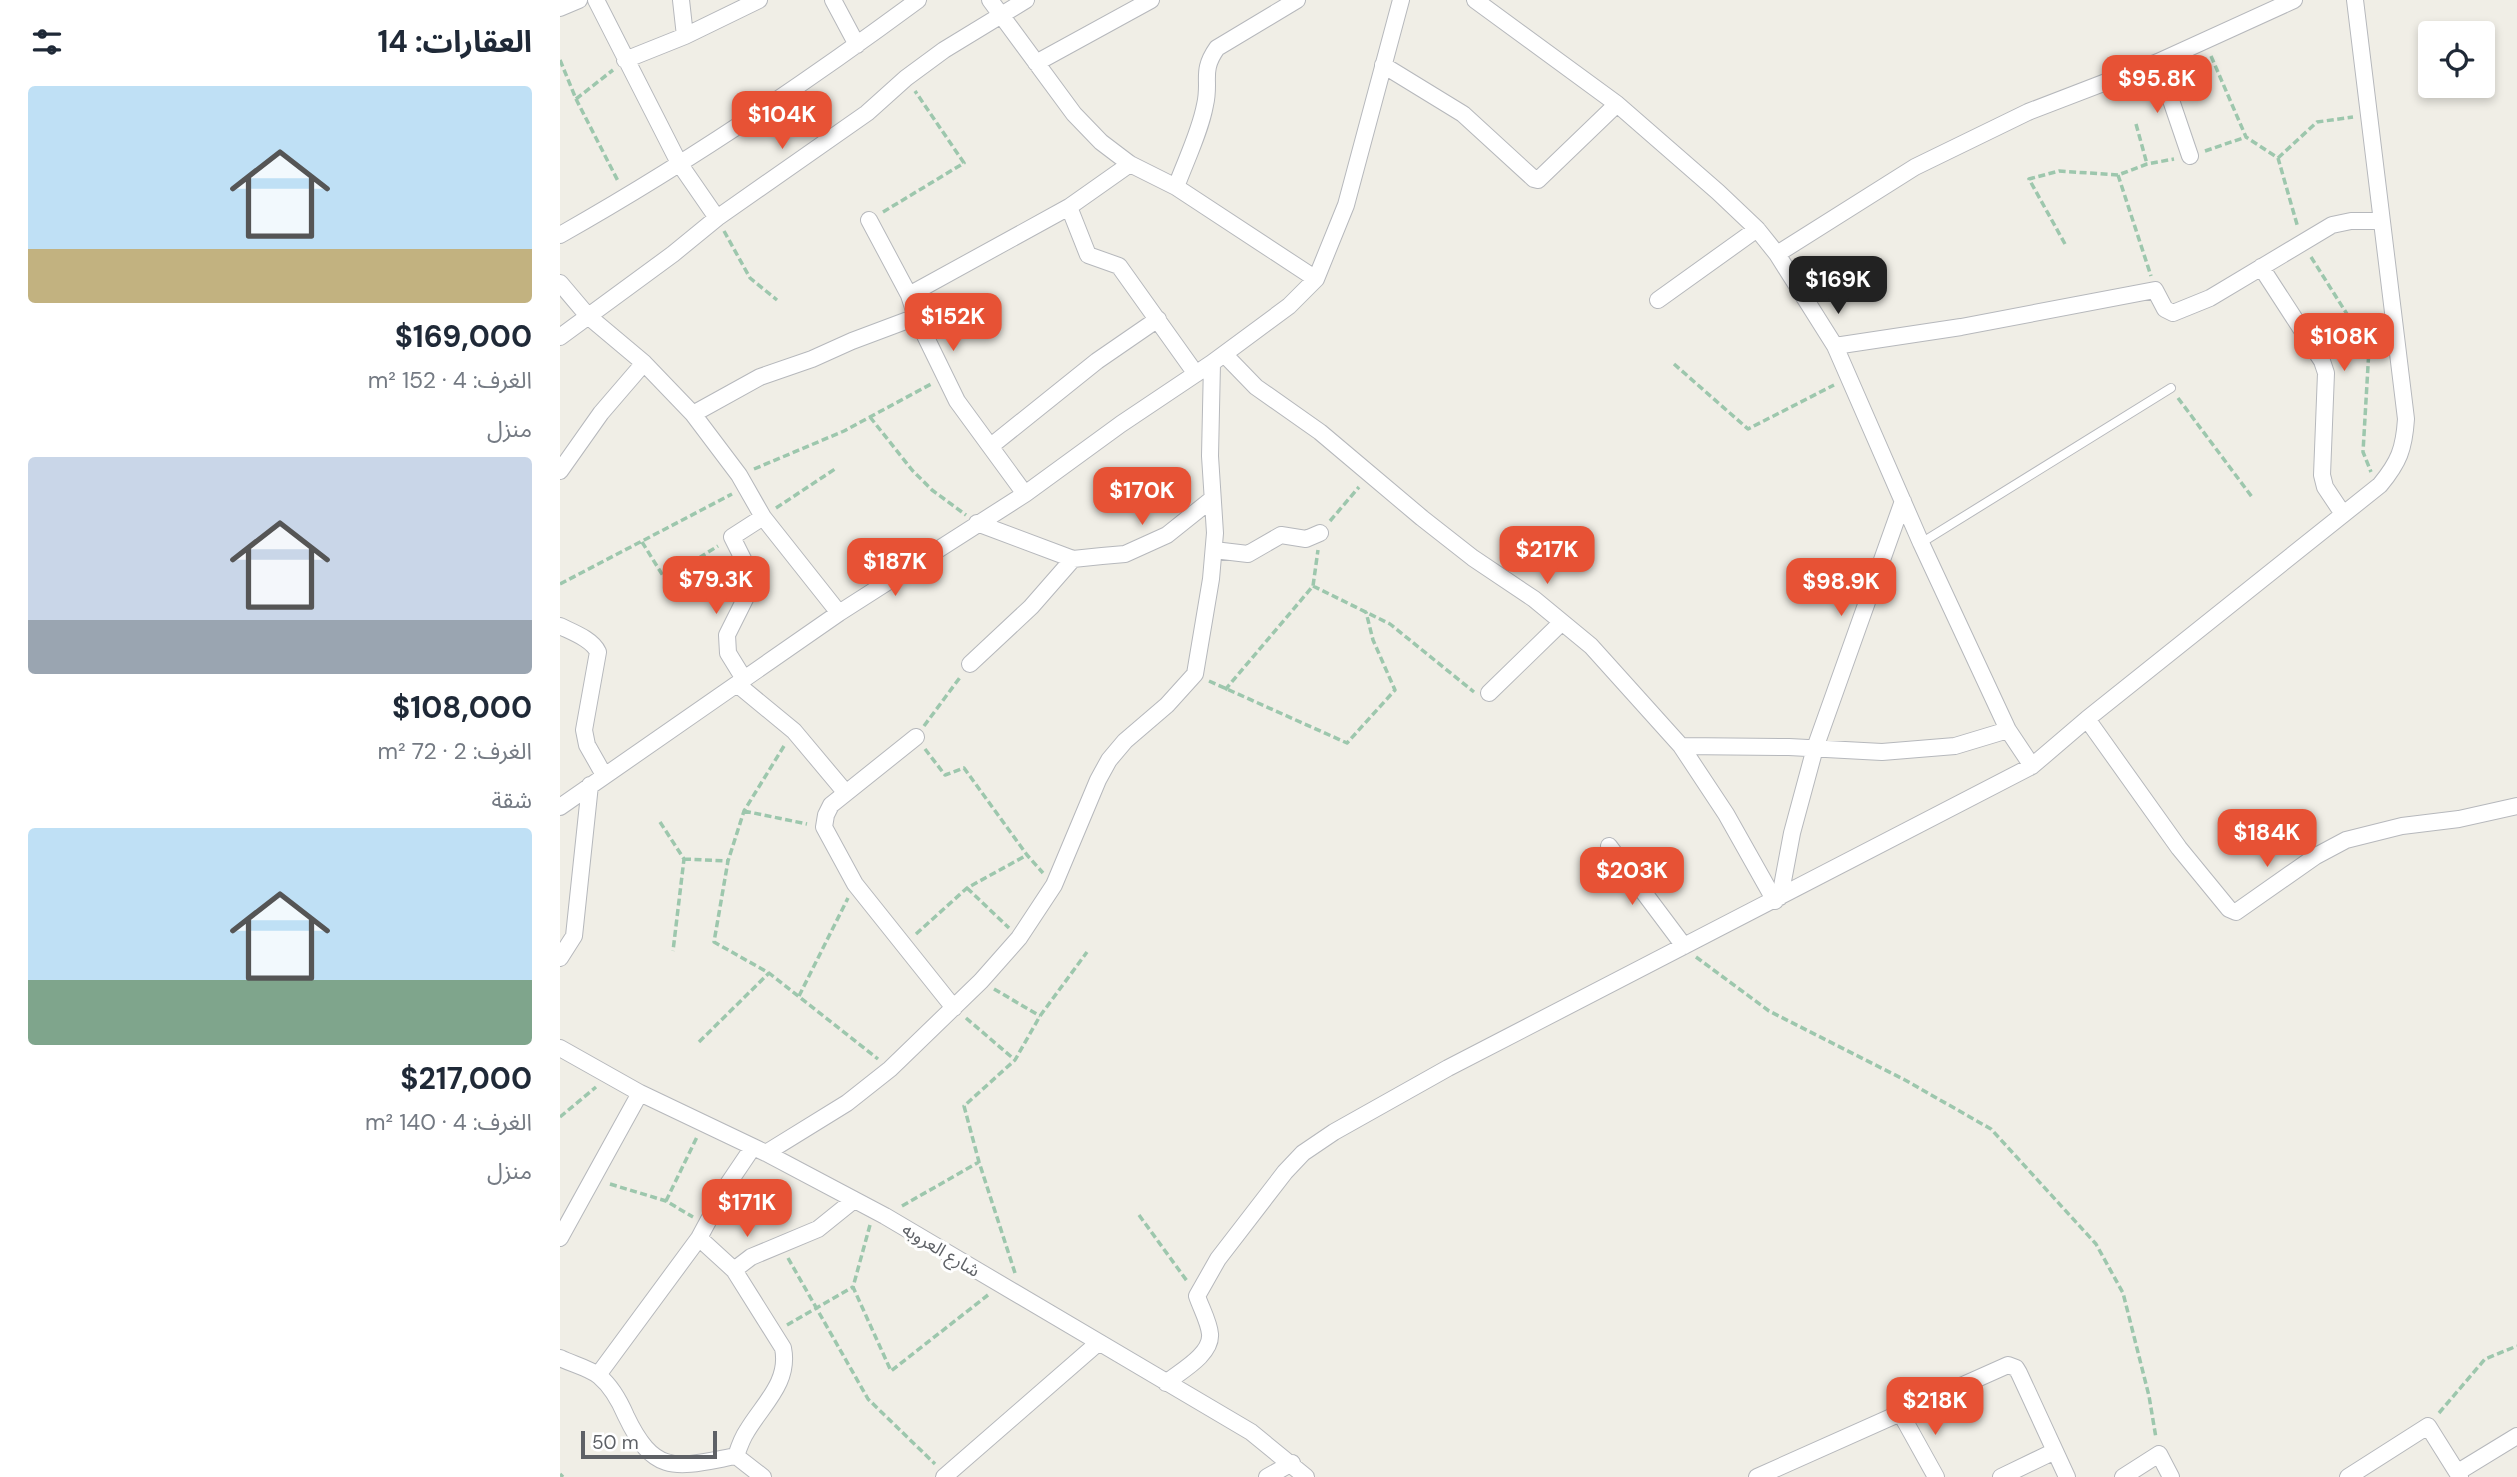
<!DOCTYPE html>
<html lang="ar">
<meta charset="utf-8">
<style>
body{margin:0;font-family:"DM Sans","Noto Sans Arabic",sans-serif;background:#f2f2f3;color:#1f2937;direction:rtl;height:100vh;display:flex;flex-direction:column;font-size:26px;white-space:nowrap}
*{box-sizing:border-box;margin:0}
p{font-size:23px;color:#747a83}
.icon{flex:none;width:38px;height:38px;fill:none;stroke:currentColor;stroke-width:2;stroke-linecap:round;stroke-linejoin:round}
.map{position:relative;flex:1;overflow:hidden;direction:ltr}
.details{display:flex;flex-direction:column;background:#fff;width:560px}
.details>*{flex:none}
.fabs{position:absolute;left:1858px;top:21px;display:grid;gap:14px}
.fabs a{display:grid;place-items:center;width:77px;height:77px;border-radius:7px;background:#fff;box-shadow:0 4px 10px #0003;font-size:35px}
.scale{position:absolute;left:21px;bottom:18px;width:136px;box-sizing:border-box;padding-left:7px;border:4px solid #5e6166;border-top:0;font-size:19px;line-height:24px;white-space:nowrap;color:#5e6166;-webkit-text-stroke:5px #fff;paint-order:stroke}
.price{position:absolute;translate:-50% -60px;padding:0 16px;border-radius:14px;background:#e75235;color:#fff;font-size:23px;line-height:46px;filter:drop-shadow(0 2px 4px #0008)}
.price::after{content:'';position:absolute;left:50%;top:42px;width:21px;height:16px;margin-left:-10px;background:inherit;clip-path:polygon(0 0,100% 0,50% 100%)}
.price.selected{background:#222;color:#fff}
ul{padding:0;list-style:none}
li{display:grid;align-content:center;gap:14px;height:371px;padding:0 28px}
li span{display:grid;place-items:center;height:217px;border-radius:7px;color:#555}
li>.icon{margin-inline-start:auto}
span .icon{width:126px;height:126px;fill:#fffc;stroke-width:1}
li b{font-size:30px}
h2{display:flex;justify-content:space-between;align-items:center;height:84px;padding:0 28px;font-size:30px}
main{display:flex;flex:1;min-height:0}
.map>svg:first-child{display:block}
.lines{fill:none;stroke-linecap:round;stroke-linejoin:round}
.lane-casing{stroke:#b6b8bc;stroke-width:10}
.street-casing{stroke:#b6b8bc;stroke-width:18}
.path{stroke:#9dc7ad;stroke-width:3.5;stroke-dasharray:7 3.5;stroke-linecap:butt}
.lane{stroke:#fff;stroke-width:8}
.street{stroke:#fff;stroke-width:16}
.labels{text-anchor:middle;stroke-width:6;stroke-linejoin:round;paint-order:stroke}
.street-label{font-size:18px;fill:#5e6166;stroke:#fff}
</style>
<main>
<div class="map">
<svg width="1957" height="1477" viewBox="0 0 1957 1477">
<rect width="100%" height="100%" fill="#f0eee6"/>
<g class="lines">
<defs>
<path id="lane" d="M1361,543L1611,388"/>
<path id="street" d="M36,0L119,163L157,218
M121,0L125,36
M273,0L297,45
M430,0L514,114L541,142L570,164L616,187L756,279
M915,0L1057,104L1158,192L1197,229L1217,254L1275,346L1361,543L1448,730L1472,766
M0,8L19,0
M65,60L125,36L199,0
M1598,62L1630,156
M476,63L591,0
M823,65L903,114L974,179L978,180L1057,104
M616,187C626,160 640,132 645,105C651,80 640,72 657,48L737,0
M509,207L528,255L559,266L636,374
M309,220L349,295L356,317L397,401L465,494
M0,235C124,165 243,85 358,0
M1217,254L1355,167L1468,112L1598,62L1734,0
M1701,267L1762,361L1766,373L1762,475L1765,487L1783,514
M0,283L28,316L84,363L133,414L179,475L203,517L279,613
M349,295L509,207L570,164
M1098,300L1197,229
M0,337L113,254L157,218L307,113L346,78L384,50L466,0
M1275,346L1401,327L1595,290L1605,309L1613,313L1650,298L1772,225L1791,221H1821
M664,354L696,387L760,432L862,518L913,558L974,599L1031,646L1121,746L1166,814L1215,901
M133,414L200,377L252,359L292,341L356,317
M431,446L537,361L598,319
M0,471L41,413L84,363
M417,523L513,559L542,556L565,554L607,535L652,499
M654,550L688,554L721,535L746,539L760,533
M0,626C12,632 32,639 38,652L24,730L27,745L44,775
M410,664L471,607L513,559
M184,679L168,653L167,635L193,583V579L172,537L203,517
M177,684L234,731L286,793
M929,693L1001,623
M1527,719L1619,848L1669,909L1676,912L1756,856L1786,840L1842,826L1899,819L1957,806
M356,737L271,805L266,815L264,827L295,884L394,1008
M1121,746L1229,747L1322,752L1395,746L1448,730
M0,807L279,613L465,494L561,424L652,363
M1049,846L1124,946
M1220,897L1232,833L1255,748L1343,501
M0,958L14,936L30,785
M0,1048L80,1093L206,1153L325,1216L691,1432L746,1477
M206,1153L287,1103L330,1069L421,981L459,938L494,885L538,780L549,760L565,741L607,705L635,674L651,579L655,533L650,456L652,363L729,306L756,279L786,205L841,0
M0,1238L80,1093
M139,1238L174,1270L223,1348C230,1382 203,1404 187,1431C182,1438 179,1447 176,1456
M174,1270L191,1257L258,1229L294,1200
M0,1358C12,1364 29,1368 39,1376C51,1386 60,1402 66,1416C95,1477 117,1467 176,1456L203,1477
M38,1375L139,1238L168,1184L193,1147
M606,1383C619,1372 652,1355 650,1334C649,1322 641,1308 637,1296L658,1259L725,1172L743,1153L774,1132L888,1068L1472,766L1527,719L1820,485C1839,462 1844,449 1846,419L1795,0
M1341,1414L1376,1477
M1898,1472L1957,1436
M384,1477L538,1343
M707,1477L732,1463
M1197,1477L1448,1365L1456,1368L1459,1373L1507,1477
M1441,1477L1495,1451
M1563,1477L1599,1454L1611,1477
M1788,1477L1868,1426L1900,1477"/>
</defs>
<use href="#lane" class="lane-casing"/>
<use href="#street" class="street-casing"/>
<path class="path" d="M1651,56L1686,137L1718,158L1738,228
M0,60L16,99L59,183
M16,99L53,70
M1576,124L1587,164
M1645,151L1686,137
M1718,158L1757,122L1793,117
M1558,175L1591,276
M323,212L404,163L355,91
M164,231L190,278L217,300
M1505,244L1469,179L1499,171L1558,175L1587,164L1614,159
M1751,257L1809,349L1803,452L1811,472
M1114,364L1188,429L1274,385
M1618,398L1692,497
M310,417L352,470L372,490L406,515
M194,469L284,431L373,383
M216,508L275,469
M770,521L799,487
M82,542L105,579L158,546
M0,584L172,494
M753,586L830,624L914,692
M649,681L787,743L835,690L813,640L806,612
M665,690L753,586L758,550
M364,726L401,676
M224,746L184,811L168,861L154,942L209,973L318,1059
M365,749L385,775L404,768L467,855L483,873
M184,811L247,824
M100,822L124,859L113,951
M124,859L167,861
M407,888L449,928
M356,934L407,888L467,855
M1136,957L1209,1011L1345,1080L1431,1129L1536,1244L1563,1293L1589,1396L1596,1438
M434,989L480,1016
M239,996L288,898
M406,1018L455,1060
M139,1042L209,973
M0,1117L36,1087
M50,1184L106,1201L133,1217
M106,1201L137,1137
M342,1206L419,1162
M579,1215L627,1281
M310,1225L293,1287L331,1371L428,1295
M228,1258L308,1399L375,1464
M455,1273L419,1162L404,1106L455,1060L480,1016L527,952
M227,1325L293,1287
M1879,1413L1925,1359L1957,1346
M0,1474L3,1477"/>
<use href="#lane" class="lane"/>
<use href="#street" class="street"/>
</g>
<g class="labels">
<g class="street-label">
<text transform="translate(381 1250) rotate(31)" y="6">شارع العروبه</text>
</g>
</g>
</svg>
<div class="fabs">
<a><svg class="icon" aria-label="locate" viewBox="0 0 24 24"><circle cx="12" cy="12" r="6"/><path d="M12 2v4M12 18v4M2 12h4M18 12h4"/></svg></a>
</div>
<div class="scale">50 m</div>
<b class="price" style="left:1597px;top:115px">$95.8K</b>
<b class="price" style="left:222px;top:151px">$104K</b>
<b class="price selected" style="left:1278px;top:316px">$169K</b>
<b class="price" style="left:393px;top:353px">$152K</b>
<b class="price" style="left:1784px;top:373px">$108K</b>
<b class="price" style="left:582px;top:527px">$170K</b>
<b class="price" style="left:987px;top:586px">$217K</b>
<b class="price" style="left:335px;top:598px">$187K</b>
<b class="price" style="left:156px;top:616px">$79.3K</b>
<b class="price" style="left:1281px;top:618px">$98.9K</b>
<b class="price" style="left:1707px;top:869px">$184K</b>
<b class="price" style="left:1072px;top:907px">$203K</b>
<b class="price" style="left:187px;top:1239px">$171K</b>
<b class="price" style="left:1375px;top:1437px">$218K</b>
</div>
<section class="details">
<h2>العقارات: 14<svg class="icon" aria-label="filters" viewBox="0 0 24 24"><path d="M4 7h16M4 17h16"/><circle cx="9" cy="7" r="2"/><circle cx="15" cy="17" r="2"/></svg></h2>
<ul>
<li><span style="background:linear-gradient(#bfe0f5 75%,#c2b280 0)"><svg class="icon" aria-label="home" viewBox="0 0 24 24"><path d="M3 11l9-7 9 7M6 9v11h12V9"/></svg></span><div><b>$169,000</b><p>الغرف: 4 · 152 m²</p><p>منزل</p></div></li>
<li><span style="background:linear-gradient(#c9d6e8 75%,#9aa5b1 0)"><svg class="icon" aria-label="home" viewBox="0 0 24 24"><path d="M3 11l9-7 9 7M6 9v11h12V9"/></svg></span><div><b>$108,000</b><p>الغرف: 2 · 72 m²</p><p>شقة</p></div></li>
<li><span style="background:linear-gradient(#bfe0f5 70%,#7fa58c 0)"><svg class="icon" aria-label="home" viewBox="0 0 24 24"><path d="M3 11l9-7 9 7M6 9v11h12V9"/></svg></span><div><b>$217,000</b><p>الغرف: 4 · 140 m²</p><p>منزل</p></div></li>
</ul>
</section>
</main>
